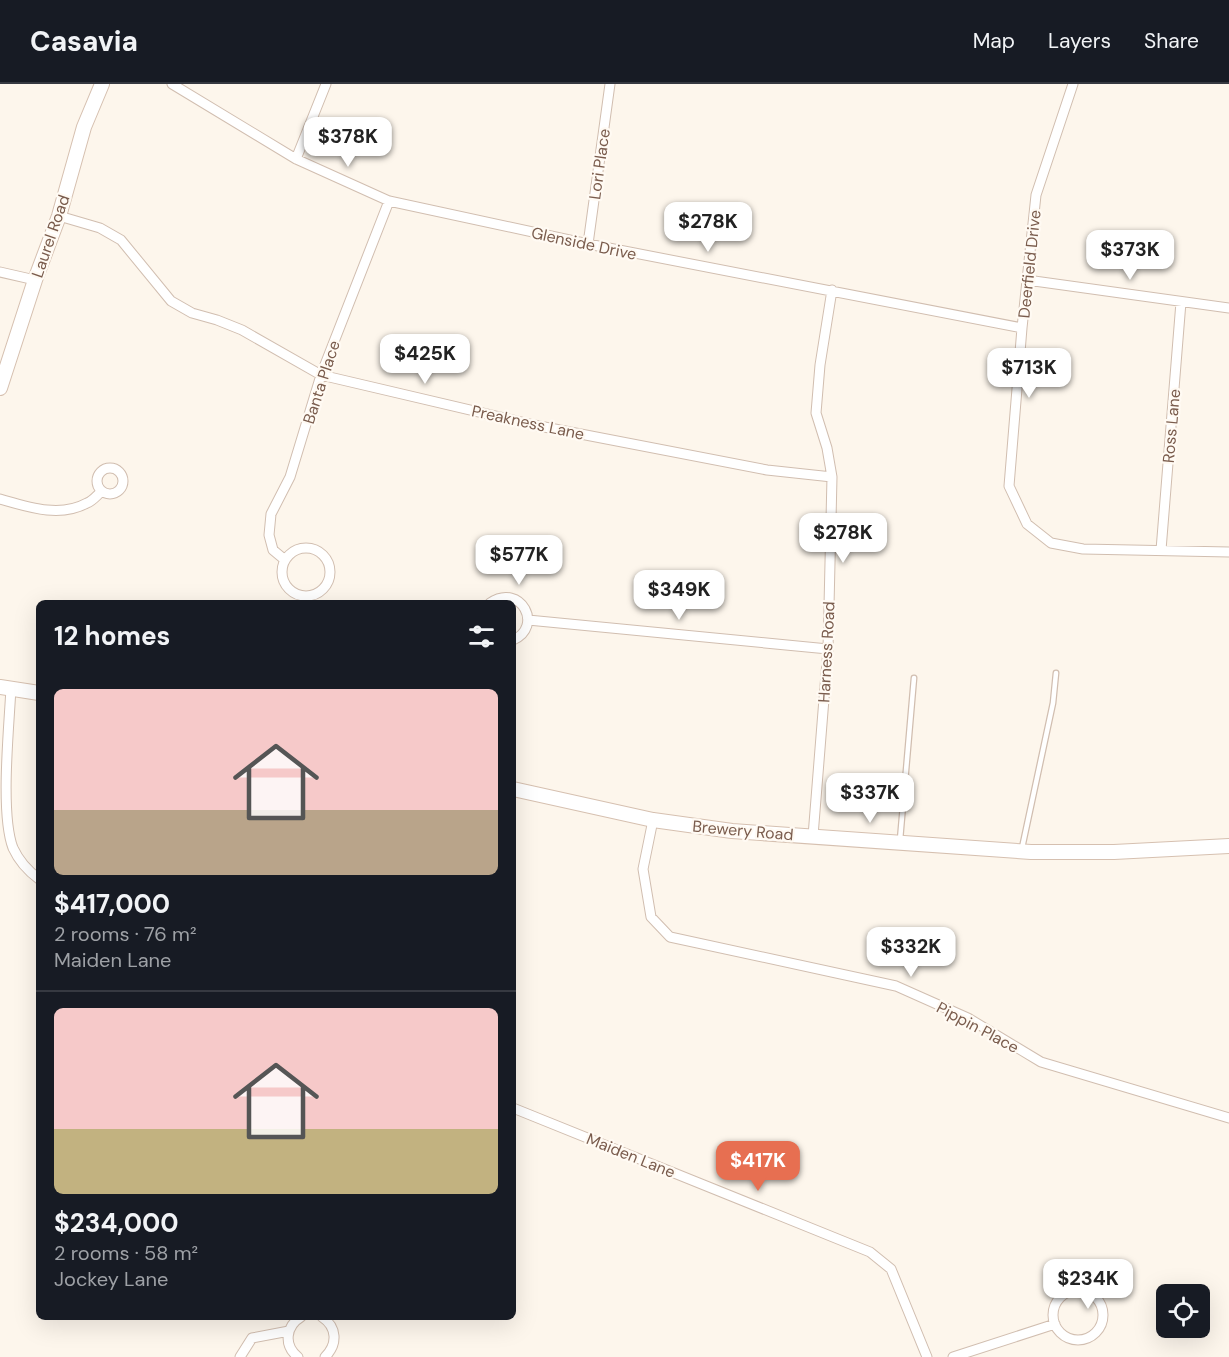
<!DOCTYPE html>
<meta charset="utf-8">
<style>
body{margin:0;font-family:"DM Sans",sans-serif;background:#20242c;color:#f1f3f6;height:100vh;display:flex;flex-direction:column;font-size:22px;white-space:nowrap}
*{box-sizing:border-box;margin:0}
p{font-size:20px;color:#9ea1a6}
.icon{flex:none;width:33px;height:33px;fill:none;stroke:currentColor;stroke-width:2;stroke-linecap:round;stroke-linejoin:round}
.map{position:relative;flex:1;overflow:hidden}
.details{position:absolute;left:36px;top:516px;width:480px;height:720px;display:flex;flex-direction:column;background:#171b24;border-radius:9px;box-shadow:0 6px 24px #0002}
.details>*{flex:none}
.fabs{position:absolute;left:1156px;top:1200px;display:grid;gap:12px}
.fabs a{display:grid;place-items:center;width:54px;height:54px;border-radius:9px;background:#171b24;box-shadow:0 6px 24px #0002;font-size:30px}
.price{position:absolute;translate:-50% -51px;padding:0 14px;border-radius:12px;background:#fff;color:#222;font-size:20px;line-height:39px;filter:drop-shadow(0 2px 3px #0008)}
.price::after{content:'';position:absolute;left:50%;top:36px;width:18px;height:14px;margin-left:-9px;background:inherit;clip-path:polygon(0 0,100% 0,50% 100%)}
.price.on{background:#e76f51;color:#fff}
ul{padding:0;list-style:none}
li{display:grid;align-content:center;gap:12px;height:318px;padding:0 18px}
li+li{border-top:2px solid #363941}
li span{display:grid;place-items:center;height:186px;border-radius:9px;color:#555}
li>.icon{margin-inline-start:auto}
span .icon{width:108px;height:108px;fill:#fffc;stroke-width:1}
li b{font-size:26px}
h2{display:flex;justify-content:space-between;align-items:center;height:72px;padding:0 18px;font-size:26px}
header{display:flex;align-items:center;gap:36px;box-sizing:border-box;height:84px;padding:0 30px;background:#171b24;border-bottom:2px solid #363941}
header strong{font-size:28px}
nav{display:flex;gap:33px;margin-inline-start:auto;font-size:21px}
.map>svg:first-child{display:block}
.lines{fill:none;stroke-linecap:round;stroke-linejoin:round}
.lane-casing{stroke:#d1beb0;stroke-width:7}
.street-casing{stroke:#d1beb0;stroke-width:11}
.secondary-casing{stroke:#d6c0b0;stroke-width:16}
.lane{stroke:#fff;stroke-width:4.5}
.street{stroke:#fff;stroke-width:9}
.secondary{stroke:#fff;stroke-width:14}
.labels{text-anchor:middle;stroke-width:4.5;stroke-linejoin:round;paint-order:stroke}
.street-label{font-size:16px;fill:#7a5c4d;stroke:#fffaf3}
</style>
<header>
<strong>Casavia</strong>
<nav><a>Map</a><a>Layers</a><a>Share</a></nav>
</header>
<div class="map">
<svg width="1229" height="1273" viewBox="0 0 1229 1273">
<rect width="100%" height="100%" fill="#fdf6ec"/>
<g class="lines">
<defs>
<path id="lane" d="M900,756L914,594
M1022,764L1053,619L1056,589"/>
<path id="street" d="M172,0L296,75L389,117L588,160L1022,244
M1073,0L1036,111L1022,244L1009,402L1027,440L1051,459L1083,465L1229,468
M296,75L326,0
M59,132L100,144L121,156L171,217L192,229L217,236L242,246L321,291L534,341L767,386L832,393
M588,160L610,0
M0,188L35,196
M1027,196L1229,224
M97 397a13 13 0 1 1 26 0a13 13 0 1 1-26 0Z
M0,415C28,423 60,434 87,419C93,417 97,411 102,407
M282 488a24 24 0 1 1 48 0a24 24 0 1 1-48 0Z
M1161,466L1181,218
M285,476L273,466L269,451L271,430L290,393L321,291L389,117
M490,519C521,498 544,543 513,556
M528,536L828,565
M11,604C9,644 0,730 13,764C19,777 28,787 39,795
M653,736L643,785L651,833L670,853L896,902L968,934L1041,978L1229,1034
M813,752L828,565L832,393L827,364L816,329L820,281L832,206
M513,1024L870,1168L891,1185L927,1273
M1053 1231a25 25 0 1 1 50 0a25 25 0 1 1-50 0Z
M322,1233C337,1243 338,1260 325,1273
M240,1273L252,1254L289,1247
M298,1273C283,1261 286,1242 301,1233
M953,1273L1055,1240"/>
<path id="secondary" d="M0,304L35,196L59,132L84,43L102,0
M0,603L39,609
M513,705L653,736L732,747L1031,768H1114L1229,762"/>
</defs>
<use href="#lane" class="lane-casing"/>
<use href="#street" class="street-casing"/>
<use href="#secondary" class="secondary-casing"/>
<use href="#lane" class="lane"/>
<use href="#street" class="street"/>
<use href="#secondary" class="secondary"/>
</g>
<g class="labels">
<g class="street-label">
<text transform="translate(599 80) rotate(-82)" y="6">Lori Place</text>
<text transform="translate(50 152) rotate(-71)" y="6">Laurel Road</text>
<text transform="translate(584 159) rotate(12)" y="6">Glenside Drive</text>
<text transform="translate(1029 180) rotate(-84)" y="6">Deerfield Drive</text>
<text transform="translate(321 298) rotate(-72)" y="6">Banta Place</text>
<text transform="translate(528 338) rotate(12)" y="6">Preakness Lane</text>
<text transform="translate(1171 342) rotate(-85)" y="6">Ross Lane</text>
<text transform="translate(826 568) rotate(-87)" y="6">Harness Road</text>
<text transform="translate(743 746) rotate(5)" y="6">Brewery Road</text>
<text transform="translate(978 943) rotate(28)" y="6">Pippin Place</text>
<text transform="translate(631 1071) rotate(22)" y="6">Maiden Lane</text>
</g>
</g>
</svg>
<div class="fabs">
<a><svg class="icon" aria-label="locate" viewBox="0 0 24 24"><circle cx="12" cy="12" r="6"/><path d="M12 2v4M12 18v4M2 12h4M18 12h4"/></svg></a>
</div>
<b class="price" style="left:348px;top:84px">$378K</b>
<b class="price" style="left:708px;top:169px">$278K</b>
<b class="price" style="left:1130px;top:197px">$373K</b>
<b class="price" style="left:425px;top:301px">$425K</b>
<b class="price" style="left:1029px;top:315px">$713K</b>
<b class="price" style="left:843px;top:480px">$278K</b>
<b class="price" style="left:519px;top:502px">$577K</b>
<b class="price" style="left:679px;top:537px">$349K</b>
<b class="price" style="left:870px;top:740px">$337K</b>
<b class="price" style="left:911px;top:894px">$332K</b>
<b class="price on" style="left:758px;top:1108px">$417K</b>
<b class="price" style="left:1088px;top:1226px">$234K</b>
<section class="details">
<h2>12 homes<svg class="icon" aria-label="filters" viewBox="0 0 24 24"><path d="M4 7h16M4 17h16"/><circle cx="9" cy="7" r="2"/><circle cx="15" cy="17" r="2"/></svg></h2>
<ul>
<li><span style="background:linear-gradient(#f6c9c9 65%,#b9a48a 0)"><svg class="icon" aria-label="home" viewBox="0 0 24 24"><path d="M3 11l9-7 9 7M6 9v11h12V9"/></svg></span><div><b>$417,000</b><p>2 rooms · 76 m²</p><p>Maiden Lane</p></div></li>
<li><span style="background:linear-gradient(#f6c9c9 65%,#c2b280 0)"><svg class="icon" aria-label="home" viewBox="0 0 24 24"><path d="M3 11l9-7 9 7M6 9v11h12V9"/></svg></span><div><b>$234,000</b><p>2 rooms · 58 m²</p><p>Jockey Lane</p></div></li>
</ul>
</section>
</div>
